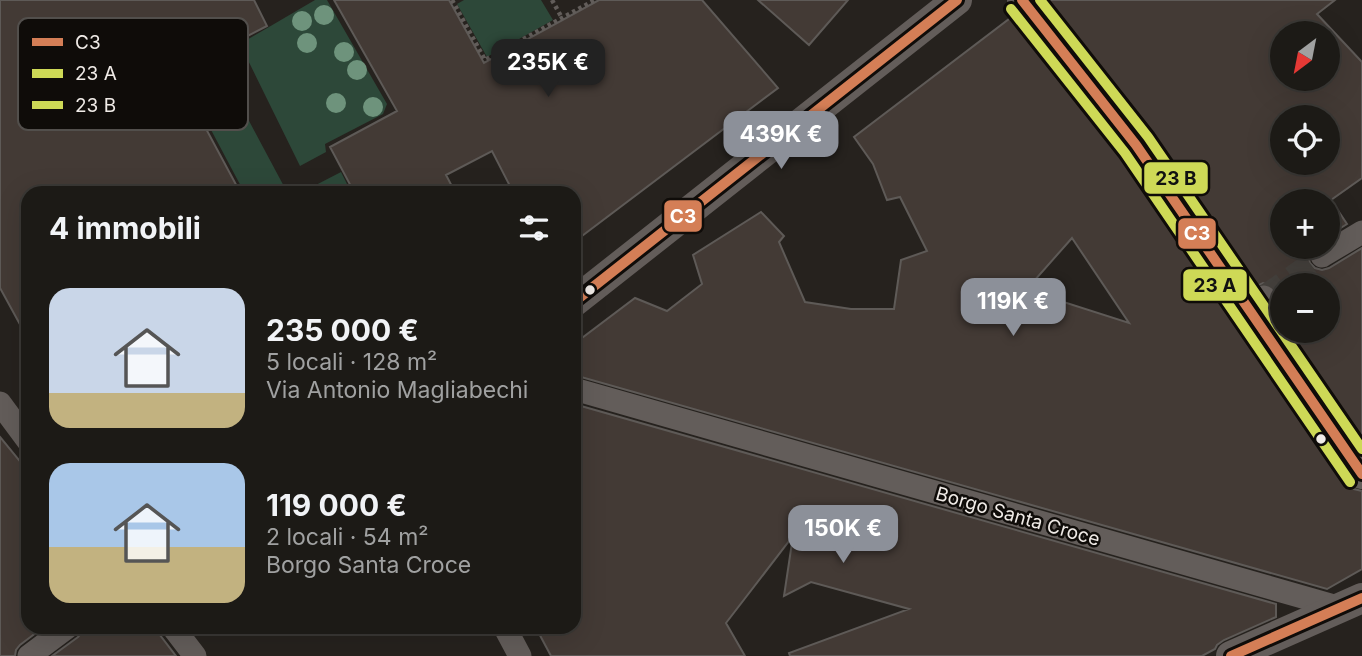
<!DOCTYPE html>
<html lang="it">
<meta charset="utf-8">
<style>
body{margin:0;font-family:Inter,sans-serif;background:#292723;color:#f1f3f6;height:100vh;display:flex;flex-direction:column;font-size:26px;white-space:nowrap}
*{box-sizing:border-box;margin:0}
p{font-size:23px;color:#a0a1a1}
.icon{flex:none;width:38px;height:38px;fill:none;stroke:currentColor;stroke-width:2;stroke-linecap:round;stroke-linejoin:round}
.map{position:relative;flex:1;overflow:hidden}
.sheet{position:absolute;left:21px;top:186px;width:560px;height:448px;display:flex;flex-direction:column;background:#1c1a16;border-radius:21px;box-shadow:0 7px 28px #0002,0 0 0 2px #3a3835}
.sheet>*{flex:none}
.needle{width:46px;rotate:212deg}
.fabs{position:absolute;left:1270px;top:21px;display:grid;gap:14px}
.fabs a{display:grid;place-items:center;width:70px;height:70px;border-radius:50%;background:#1c1a16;box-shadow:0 7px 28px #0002,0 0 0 2px #3a3835;font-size:35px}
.price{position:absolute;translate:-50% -60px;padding:0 16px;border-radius:14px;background:#8c9099;color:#fff;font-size:23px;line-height:46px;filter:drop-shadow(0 2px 4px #0008)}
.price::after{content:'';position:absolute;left:50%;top:42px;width:21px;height:16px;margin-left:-10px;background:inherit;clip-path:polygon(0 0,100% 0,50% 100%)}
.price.current{background:#222;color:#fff}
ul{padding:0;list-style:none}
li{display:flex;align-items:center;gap:21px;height:175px;padding:0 28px}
li span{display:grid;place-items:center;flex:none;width:196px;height:140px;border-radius:21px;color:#555}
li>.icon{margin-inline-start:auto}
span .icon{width:84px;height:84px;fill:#fffc;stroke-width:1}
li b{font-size:30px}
h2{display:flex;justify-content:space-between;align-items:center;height:84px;padding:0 28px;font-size:30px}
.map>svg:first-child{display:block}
.green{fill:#2d4839}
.building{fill:#433a35;stroke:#5e5a57;stroke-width:2;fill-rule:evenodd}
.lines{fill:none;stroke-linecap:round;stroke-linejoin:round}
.pedestrian-tunnel{stroke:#44403c;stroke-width:23;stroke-dasharray:23 11;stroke-linecap:butt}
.path{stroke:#625d5a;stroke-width:4.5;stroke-dasharray:3.5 3.5;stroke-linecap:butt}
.pedestrian{stroke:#635d5a;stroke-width:23}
.minor{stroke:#635d5a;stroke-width:30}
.bus-1-casing{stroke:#0f0c09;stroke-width:16}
.bus-2-casing{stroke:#0f0c09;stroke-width:16}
.bus-3-casing{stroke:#0f0c09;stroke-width:16}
.bus-1{stroke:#d47e56;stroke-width:10}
.bus-2{stroke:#ced956;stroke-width:10}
.bus-3{stroke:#ced956;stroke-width:10}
.tree{fill:#6e937c}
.bus-dot{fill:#f0ebe7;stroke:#0f0c09;stroke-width:2.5}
.labels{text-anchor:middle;stroke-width:5;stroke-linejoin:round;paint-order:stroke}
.street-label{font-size:19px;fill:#f0ebe7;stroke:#0f0c09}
.key{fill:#0f0c09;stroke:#524f4c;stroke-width:2}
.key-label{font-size:19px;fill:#f0ebe7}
.line-badge{stroke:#0f0c09;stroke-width:2.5}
.badge-label{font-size:19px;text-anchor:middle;font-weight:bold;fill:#fff}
.pale-badge-label{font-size:19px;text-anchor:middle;font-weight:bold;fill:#111}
</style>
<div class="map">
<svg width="1362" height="656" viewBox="0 0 1362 656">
<rect width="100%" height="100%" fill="#26221e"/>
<path class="green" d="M315,0H327L387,104L383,114L325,144L326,152L300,166L240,44Z
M464,0H541L553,20L487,57L457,4Z
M216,59L287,192H244L183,77Z
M341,172L351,192H315L312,187Z"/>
<path class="building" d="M0,0H254L267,26L176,73L240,192H28V339L0,288Z
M334,0H449L484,63L599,0H702L778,88L574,242V192H513L492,151L446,175L455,192H354L330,147L397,111Z
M758,0H848L809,45Z
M1044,0H1335L1317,14L1362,62V178L1331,200L1347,224L1328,236V201H1283V247H1312L1308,256L1310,263L1315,268L1322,270L1329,268L1362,248V443L1285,331H1328V285H1283V328L1270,310L1277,302L1278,295L1276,289L1270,285L1263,283L1255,287L1150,135ZM1283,33H1328V79H1283ZM1283,117H1328V163H1283Z
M1013,16L1122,155L1348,484L1354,489L1362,491V569L1327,589L574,375V344L635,298L667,311L702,284L693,255L761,212L784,236L779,242L805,302L851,309H894L901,260L927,251L900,197L887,200L873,164L854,137ZM1072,238L1129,323L1026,290Z
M574,404L1276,604V617L1224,640L1217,645L1215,649L1202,656H790L789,653L909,609L811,582L784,596L793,536L726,623L745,656H551L535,626H574Z
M0,437L28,471V626H45L20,645L16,650L15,656H0Z
M83,626H153L176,656H52L78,637L82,632Z"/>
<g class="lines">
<path class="pedestrian-tunnel" d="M1264,297L1322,256"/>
<path class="path" d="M452,0L485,60L595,0
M552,0L562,18"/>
<path class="pedestrian" d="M1322,256L1362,232
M1249,308L1264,297
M574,389L1341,608
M0,403L28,441
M172,626L195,656
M504,626L520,656
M29,656L69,626"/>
<path class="minor" d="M1022,0L1136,145L1362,474
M574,302L957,0
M1231,656L1362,598"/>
<defs>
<path id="bus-1" d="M1022,0L1136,145L1362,474
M574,302L957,0
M1231,656L1362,598"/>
<path id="bus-2" d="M1011,9L1125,153L1350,482"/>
<path id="bus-3" d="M1040,0L1148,137L1362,449"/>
</defs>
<use href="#bus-1" class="bus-1-casing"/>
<use href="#bus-2" class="bus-2-casing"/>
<use href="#bus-3" class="bus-3-casing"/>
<use href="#bus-1" class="bus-1"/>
<use href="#bus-2" class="bus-2"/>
<use href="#bus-3" class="bus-3"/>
</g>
<g class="tree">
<circle cx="324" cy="15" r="10"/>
<circle cx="302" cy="21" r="10"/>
<circle cx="307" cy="43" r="10"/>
<circle cx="344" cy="52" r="10"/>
<circle cx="357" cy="70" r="10"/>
<circle cx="336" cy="103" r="10"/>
<circle cx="373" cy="107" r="10"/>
</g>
<g class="bus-dot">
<circle cx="590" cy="290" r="6"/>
<circle cx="1321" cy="439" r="6"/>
</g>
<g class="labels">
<g class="street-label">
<text transform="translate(1018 516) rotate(16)" y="7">Borgo Santa Croce</text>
</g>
</g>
<rect x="18" y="18" width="230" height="112" rx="10" class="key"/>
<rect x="32" y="38" width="31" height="8" fill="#d47e56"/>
<rect x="32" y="69" width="31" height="9" fill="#ced956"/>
<rect x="32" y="101" width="31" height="8" fill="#ced956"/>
<g class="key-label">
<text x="75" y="49">C3</text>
<text x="75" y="80">23 A</text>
<text x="75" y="112">23 B</text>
</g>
<g class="line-badge">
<rect x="1143" y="161" width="66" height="34" rx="7" fill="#ced956"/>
<rect x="663" y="199" width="40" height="34" rx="7" fill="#d47e56"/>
<rect x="1177" y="217" width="40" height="33" rx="7" fill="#d47e56"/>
<rect x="1182" y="268" width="66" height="34" rx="7" fill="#ced956"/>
</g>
<g class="badge-label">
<text x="683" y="223">C3</text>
<text x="1197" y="240">C3</text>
</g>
<g class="pale-badge-label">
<text x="1176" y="185">23 B</text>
<text x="1215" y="292">23 A</text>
</g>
</svg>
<div class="fabs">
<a><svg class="needle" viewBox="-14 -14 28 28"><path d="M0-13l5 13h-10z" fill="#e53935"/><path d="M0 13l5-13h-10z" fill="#a0a1a1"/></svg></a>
<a><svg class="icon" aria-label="locate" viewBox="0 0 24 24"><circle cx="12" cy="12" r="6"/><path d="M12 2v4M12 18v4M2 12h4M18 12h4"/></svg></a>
<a>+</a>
<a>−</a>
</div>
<b class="price current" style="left:548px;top:99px">235K €</b>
<b class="price" style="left:781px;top:171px">439K €</b>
<b class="price" style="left:1013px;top:338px">119K €</b>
<b class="price" style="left:843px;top:565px">150K €</b>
<section class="sheet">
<h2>4 immobili<svg class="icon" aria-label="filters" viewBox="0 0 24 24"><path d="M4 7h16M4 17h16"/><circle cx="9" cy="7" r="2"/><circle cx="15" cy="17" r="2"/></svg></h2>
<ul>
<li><span style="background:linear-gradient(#c9d6e8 75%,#c2b280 0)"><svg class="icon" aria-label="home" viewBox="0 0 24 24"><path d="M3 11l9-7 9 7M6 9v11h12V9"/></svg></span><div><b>235 000 €</b><p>5 locali · 128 m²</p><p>Via Antonio Magliabechi</p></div></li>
<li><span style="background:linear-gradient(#a9c7e8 60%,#c2b280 0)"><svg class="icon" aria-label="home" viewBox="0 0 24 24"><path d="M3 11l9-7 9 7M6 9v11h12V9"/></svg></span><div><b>119 000 €</b><p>2 locali · 54 m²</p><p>Borgo Santa Croce</p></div></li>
</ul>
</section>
</div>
